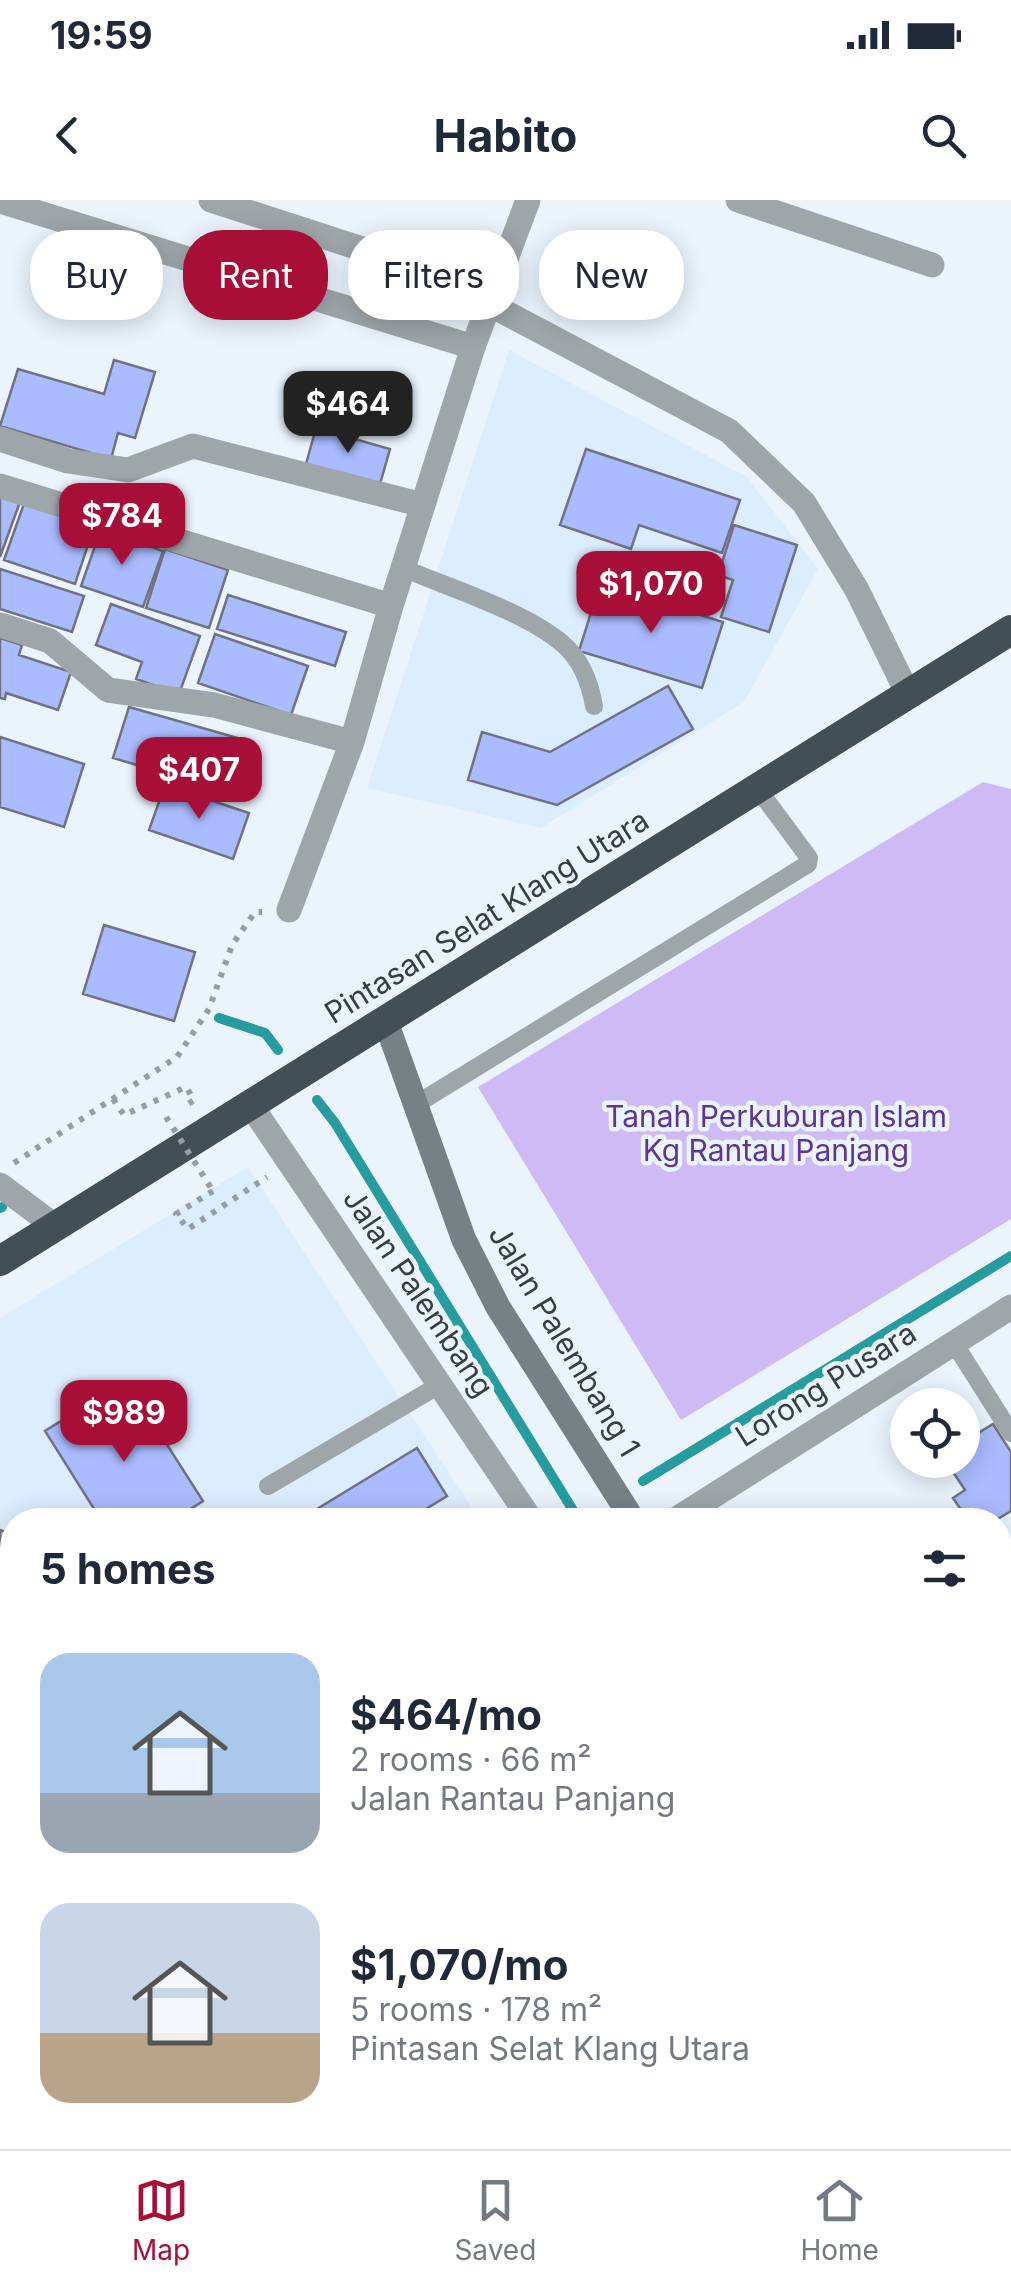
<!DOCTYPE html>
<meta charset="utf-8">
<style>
body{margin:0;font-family:Inter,sans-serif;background:#f2f2f3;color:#1f2937;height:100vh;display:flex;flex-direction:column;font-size:38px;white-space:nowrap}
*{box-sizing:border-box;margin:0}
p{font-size:32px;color:#747a83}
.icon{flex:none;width:55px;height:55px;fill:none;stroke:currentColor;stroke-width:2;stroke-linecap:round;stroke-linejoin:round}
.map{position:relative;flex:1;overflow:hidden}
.side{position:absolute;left:0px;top:1308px;width:1012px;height:642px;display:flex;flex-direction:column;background:#fff;border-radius:40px 40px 0 0;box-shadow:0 5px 25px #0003}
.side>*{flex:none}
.guide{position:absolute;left:30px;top:30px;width:952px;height:90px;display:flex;gap:20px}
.fabs{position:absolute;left:890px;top:1188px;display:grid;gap:20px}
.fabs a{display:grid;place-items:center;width:90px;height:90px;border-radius:50%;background:#fff;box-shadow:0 5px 25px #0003;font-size:50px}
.price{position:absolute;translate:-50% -85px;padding:0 22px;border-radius:20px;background:#a80f38;color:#fff;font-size:32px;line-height:65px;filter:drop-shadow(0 2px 5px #0008)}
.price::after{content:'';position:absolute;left:50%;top:60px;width:30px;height:22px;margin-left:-15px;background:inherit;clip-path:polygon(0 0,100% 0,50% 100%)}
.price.selected{background:#222;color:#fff}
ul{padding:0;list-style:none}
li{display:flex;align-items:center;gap:30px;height:250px;padding:0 40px}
li span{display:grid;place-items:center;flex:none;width:280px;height:200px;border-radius:30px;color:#555}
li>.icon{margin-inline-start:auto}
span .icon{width:120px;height:120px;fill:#fffc;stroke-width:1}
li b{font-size:42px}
h2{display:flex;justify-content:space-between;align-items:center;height:120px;padding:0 40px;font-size:42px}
.chip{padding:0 35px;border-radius:40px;background:#fff;box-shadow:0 5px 25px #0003;font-size:35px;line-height:90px}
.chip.selected{background:#a80f38;color:#fff}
.status{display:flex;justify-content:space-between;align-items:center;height:70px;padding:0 50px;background:#fff;direction:ltr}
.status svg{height:28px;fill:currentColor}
header{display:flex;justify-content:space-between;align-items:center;height:130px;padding:0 40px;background:#fff;font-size:45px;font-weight:700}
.dock{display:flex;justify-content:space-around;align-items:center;height:140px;border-top:2px solid #e0e1e3;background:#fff;font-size:28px;color:#747a83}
.dock a{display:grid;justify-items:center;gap:5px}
.dock .selected{color:#a80f38}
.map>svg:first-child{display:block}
.built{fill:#dcedff}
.green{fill:#cebbf6}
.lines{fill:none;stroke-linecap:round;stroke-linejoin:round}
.stream{stroke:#269ca0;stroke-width:10}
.building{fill:#abbbff;stroke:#6f737f;stroke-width:2.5}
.path{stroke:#969da3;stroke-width:6;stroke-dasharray:5 8;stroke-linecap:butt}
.lane{stroke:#9fa6a9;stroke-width:18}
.street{stroke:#9fa6a9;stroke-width:25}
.secondary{stroke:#778185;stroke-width:25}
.highway{stroke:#425056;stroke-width:30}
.path-bridge{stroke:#969da3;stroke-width:6;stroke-dasharray:5 8;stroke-linecap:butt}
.labels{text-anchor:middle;stroke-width:9;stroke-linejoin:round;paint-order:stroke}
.street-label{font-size:30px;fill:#383d41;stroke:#ebf4fd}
.park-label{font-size:30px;fill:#5d3596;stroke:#ebf4fd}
</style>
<div class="status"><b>19:59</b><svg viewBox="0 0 49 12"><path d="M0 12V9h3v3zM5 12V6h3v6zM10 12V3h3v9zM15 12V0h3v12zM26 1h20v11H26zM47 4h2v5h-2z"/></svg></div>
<header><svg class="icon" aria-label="back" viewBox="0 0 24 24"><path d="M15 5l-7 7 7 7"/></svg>Habito<svg class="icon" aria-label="search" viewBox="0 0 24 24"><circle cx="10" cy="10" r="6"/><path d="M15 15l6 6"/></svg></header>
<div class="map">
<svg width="1011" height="1949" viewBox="0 0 1011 1949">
<rect width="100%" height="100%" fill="#ebf4fd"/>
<path class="built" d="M509,150L747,277L818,369L744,502L541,628L367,588Z
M248,967L480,1320H12V1590L0,1570V1118Z"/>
<path class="green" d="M983,582L1011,589V1019L681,1220L478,887Z"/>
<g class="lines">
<path class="stream" d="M219,818L265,833L278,850
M317,900L335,923L579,1320
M0,1008L2,1007
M643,1281L1011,1056
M960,1938L968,1949"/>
</g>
<path class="building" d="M114,160L155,172L135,238L118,233L111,259L0,226L18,169L104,194Z
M316,228L390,249L380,284L306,264Z
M586,249L740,300L722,353L639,325L631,349L560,325Z
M0,292L21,299L0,357Z
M25,301L95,324L75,384L4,360Z
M734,325L797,345L769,432L721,417L733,380L718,375Z
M101,329L163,351L143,407L81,386Z
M165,349L228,370L209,428L146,408Z
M668,365L710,377L700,409L659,396Z
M0,369L84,396L72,432L0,409Z
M600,384L723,422L702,488L579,451Z
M228,395L346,432L335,466L217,429Z
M111,404L200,436L179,494L136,479L142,462L96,445Z
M215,434L308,466L291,515L198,483Z
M0,438L22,445L19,455L71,472L58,510L6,493L5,499L0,498Z
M668,486L693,529L557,605L468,580L482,532L550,552Z
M129,507L245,540L232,582L201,573L198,583L113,558Z
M0,537L84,564L64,627L0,607Z
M165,585L249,613L233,659L149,630Z
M104,725L195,752L174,821L83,794Z
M136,1196L203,1301L173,1320H101L45,1231L85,1206L95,1222Z
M993,1224L1011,1252V1311L996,1320H968L953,1298L965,1290L945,1260H962V1243Z
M417,1248L447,1296L408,1320H299Z
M0,1330L12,1334V1378L0,1413Z
M1000,1388L1011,1407V1473L1000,1479Z
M1011,1522V1589L1000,1571V1528Z
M11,1766L12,1851L6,1855L12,1864V1891L0,1899V1773Z
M796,1938H805L811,1949H776Z
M828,1938H854L861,1949H819L817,1944Z"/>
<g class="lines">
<path class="path" d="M113,899L124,915L186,887L194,900L188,904
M14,963L177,857L209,809L232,745L255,712H262
M213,991L176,1014L188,1029L267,977"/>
<path class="lane" d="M403,368C449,388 527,412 564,445C582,461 590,483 594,506
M415,905L808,664L809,658L758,589
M954,1143L1011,1233
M268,1286L441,1184
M1000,1679L1011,1672"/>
<path class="street" d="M211,0L495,92
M738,0L932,65
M0,1L473,147
M491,105L729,231L804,303L857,390L908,494
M0,239L68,261L128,270L193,246L423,305
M0,286L391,406
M0,425L50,441L108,490L214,505L352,542
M289,710L352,542L391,406L473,147L528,0
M250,904L531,1320
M0,985L56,1027
M675,1320L1011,1107
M0,1734L12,1754
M917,1938L924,1949"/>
<path class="secondary" d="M386,822L464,1040L498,1107L633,1320
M1000,1912L1011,1930"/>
<path class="highway" d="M0,1061L1011,430"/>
<path class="path-bridge" d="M166,917L213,991"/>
</g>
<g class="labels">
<g class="street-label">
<text transform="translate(487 717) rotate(-32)" y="10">Pintasan Selat Klang Utara</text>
<text transform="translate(418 1093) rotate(56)" y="10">Jalan Palembang</text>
<text transform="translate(564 1141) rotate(59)" y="10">Jalan Palembang 1</text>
<text transform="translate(826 1185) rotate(-32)" y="10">Lorong Pusara</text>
</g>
<g class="park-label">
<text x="776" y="927">Tanah Perkuburan Islam<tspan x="776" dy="34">Kg Rantau Panjang</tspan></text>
</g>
</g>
</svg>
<div class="fabs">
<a><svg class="icon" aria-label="locate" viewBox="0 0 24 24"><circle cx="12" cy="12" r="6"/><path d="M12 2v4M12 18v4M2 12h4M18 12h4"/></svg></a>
</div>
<b class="price selected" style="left:348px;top:256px">$464</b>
<b class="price" style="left:122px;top:368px">$784</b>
<b class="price" style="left:651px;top:436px">$1,070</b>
<b class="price" style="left:199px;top:622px">$407</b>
<b class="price" style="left:124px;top:1265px">$989</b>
<div class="guide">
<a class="chip">Buy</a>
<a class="chip selected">Rent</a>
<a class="chip">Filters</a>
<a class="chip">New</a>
</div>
<section class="side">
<h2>5 homes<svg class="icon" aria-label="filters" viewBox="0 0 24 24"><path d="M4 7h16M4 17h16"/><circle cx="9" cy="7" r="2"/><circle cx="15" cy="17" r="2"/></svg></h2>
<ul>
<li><span style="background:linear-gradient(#a9c7e8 70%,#9aa5b1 0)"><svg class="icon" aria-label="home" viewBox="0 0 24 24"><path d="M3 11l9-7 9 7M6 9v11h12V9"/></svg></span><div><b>$464/mo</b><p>2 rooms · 66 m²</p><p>Jalan Rantau Panjang</p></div></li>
<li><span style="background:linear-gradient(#c9d6e8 65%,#b9a48a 0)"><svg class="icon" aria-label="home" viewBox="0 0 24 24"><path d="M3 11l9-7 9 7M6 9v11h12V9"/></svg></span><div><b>$1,070/mo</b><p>5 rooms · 178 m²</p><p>Pintasan Selat Klang Utara</p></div></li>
</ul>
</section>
</div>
<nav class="dock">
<a class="selected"><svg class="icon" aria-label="map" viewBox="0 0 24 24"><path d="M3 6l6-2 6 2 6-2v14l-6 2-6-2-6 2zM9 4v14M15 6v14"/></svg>Map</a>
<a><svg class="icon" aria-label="saved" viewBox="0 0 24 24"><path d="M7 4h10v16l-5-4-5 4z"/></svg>Saved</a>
<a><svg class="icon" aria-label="home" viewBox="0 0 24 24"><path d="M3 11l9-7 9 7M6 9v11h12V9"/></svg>Home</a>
</nav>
